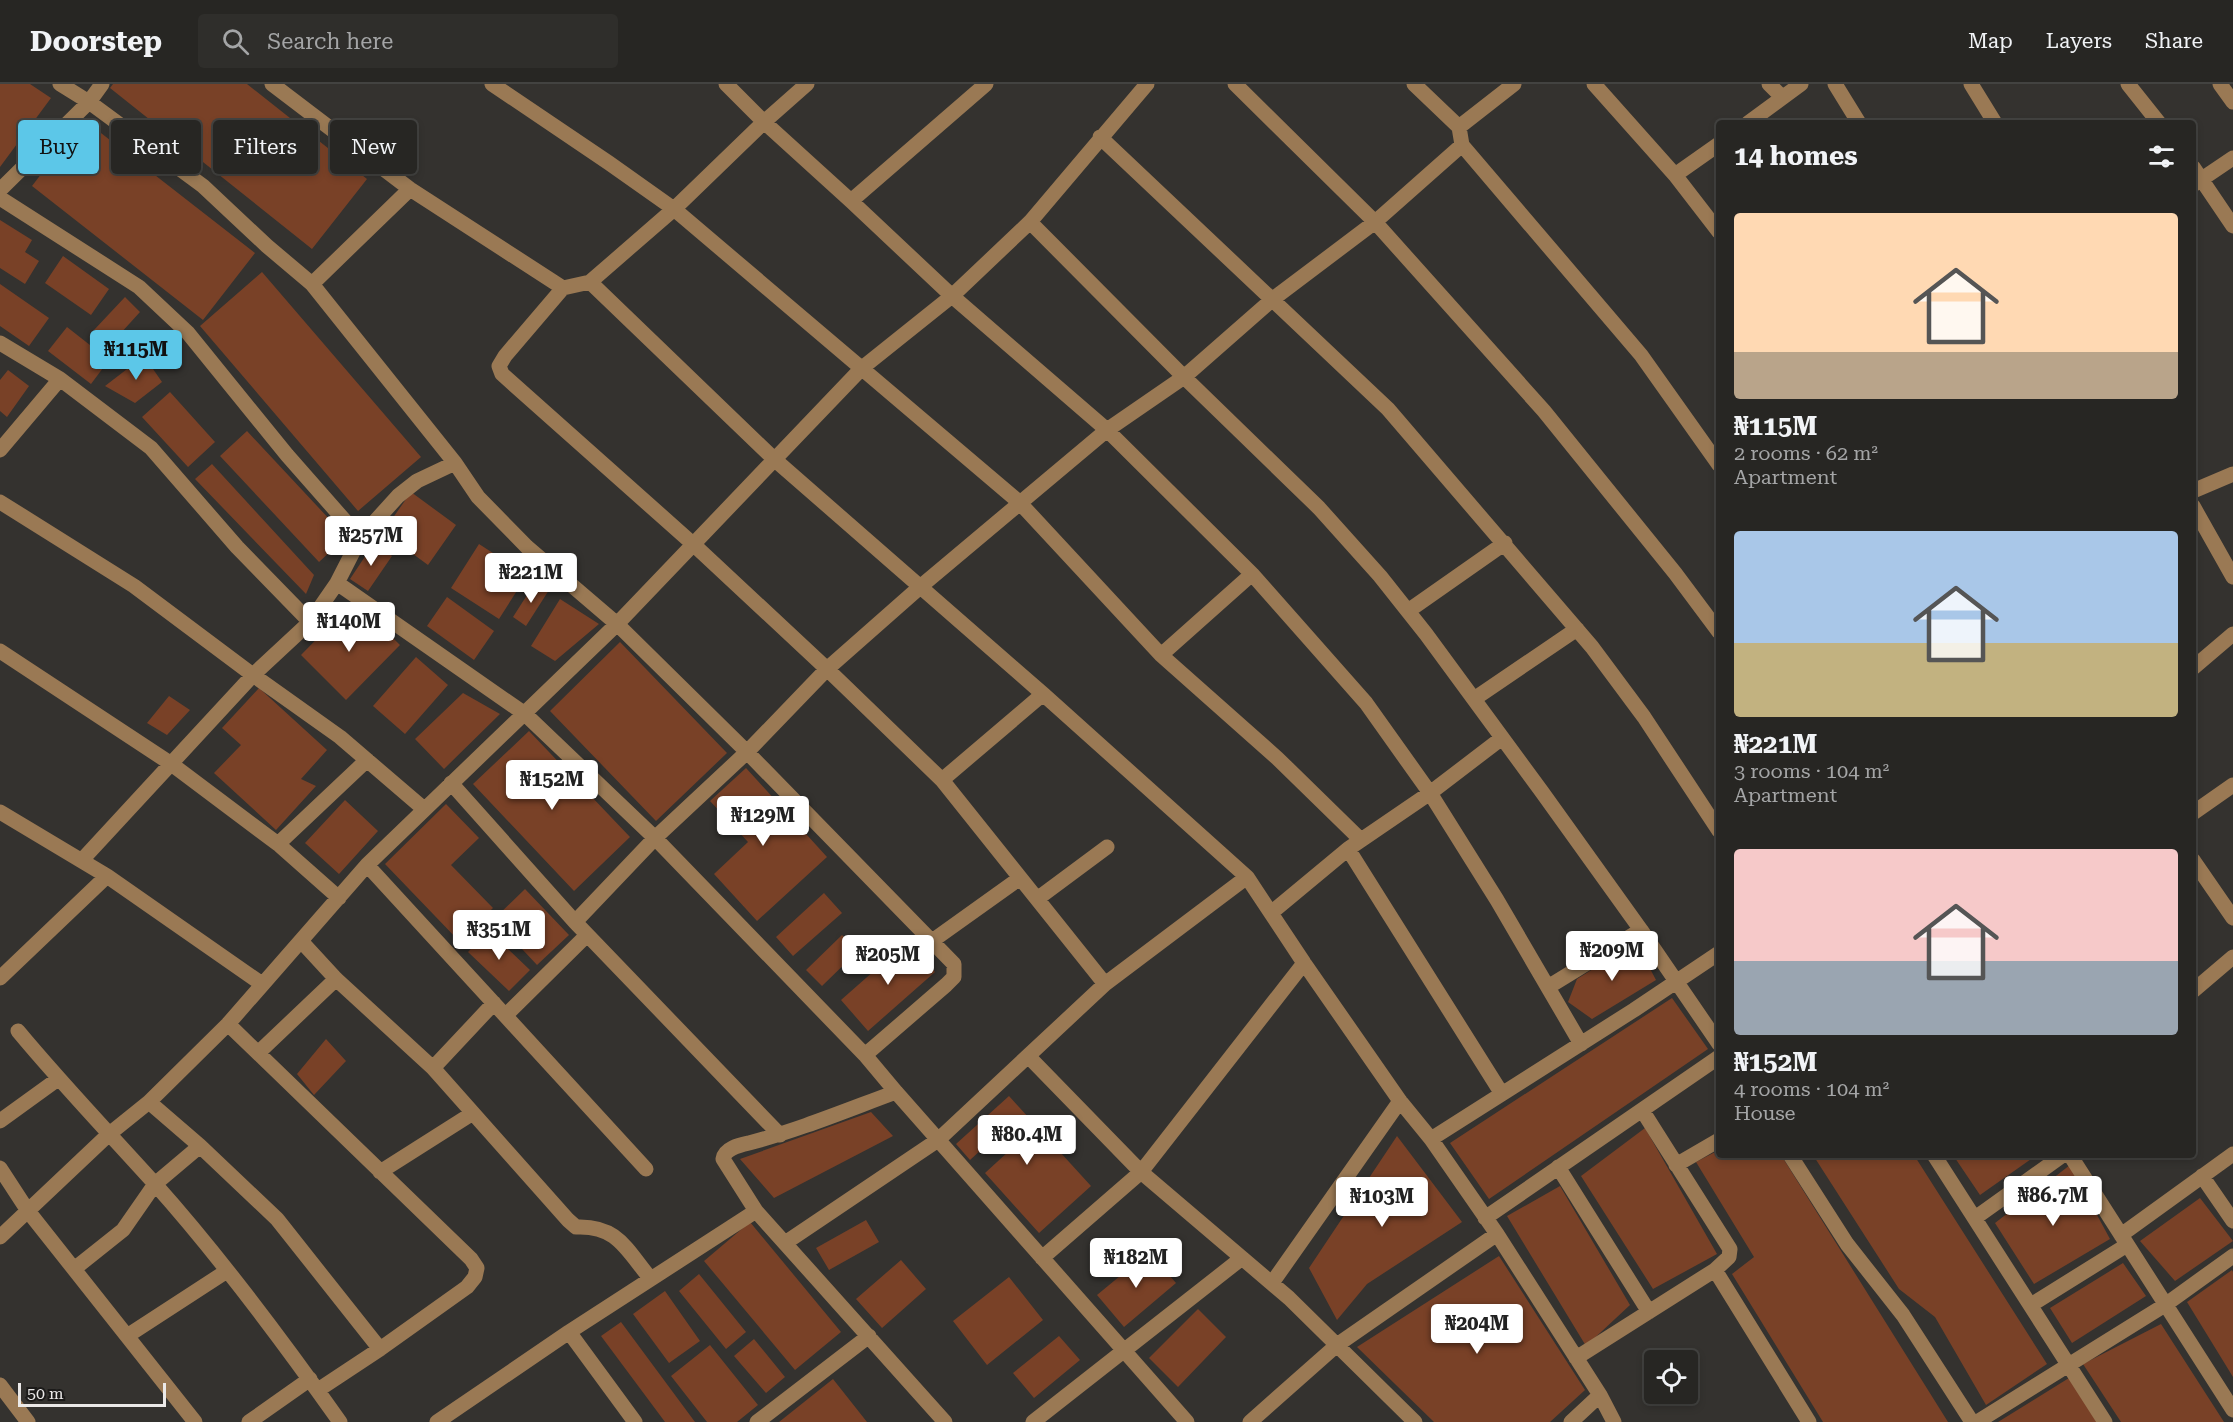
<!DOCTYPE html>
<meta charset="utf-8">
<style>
body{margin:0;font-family:"Roboto Serif",serif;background:#2f2e2b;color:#f1f3f6;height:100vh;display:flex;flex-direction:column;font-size:22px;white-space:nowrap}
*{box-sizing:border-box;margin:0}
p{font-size:20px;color:#a4a5a6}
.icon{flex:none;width:33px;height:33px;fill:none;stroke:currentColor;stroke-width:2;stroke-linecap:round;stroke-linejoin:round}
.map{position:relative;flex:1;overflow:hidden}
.drawer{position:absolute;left:1716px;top:36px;width:480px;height:1038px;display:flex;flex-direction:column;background:#272623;border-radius:6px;box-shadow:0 3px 9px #0003,0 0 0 2px #434341}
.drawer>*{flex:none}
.hud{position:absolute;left:18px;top:36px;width:570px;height:54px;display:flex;gap:12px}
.tools{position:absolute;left:1644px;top:1266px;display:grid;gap:12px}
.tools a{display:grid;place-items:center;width:54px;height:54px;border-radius:6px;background:#272623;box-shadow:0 3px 9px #0003,0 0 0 2px #434341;font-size:30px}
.scale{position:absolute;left:18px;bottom:15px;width:148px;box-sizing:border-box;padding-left:6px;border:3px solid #ebe9e8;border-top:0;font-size:16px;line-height:21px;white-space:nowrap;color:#ebe9e8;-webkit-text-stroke:4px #1b1a19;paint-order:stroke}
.price{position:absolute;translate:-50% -51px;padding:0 14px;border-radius:6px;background:#fff;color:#222;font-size:20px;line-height:39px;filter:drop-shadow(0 2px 3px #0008)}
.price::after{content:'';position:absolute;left:50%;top:36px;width:18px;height:14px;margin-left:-9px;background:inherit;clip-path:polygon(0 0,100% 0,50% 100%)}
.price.on{background:#5cc7e8;color:#111}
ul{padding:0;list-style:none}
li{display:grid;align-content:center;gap:12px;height:318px;padding:0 18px}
li span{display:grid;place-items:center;height:186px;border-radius:6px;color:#555}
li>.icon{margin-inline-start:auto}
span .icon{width:108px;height:108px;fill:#fffc;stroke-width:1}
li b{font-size:26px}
h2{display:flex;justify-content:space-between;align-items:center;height:72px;padding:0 18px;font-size:26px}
.pill{padding:0 21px;border-radius:6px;background:#272623;box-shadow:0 3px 9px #0003,0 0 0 2px #434341;font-size:21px;line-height:54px}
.pill.on{background:#5cc7e8;color:#111}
header{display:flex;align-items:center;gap:36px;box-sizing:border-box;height:84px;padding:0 30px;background:#272623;border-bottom:2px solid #434341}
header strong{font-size:28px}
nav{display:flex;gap:33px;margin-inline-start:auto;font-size:21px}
.search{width:420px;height:54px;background:#2f2e2b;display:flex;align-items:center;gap:15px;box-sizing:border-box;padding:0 21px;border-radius:6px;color:#a4a5a6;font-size:22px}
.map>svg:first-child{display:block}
.building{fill:#794127}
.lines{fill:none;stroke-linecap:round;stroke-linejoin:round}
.minor{stroke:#9a7954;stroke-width:15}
</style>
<header>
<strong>Doorstep</strong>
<div class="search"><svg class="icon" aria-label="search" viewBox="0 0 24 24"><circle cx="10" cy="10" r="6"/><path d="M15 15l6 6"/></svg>Search here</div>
<nav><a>Map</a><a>Layers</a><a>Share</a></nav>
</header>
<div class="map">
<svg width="2233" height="1338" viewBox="0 0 2233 1338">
<rect width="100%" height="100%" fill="#34322f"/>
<path class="building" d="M0,0H30L51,14L0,83Z
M113,0H247L367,95L312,165L110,4Z
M83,35L255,169L203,236L32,102Z
M0,136L32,156L25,168L39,177L25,200L0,184Z
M63,172L109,205L91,231L45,199Z
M262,188L421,373L358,427L200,242Z
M0,200L49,234L29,262L0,242Z
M125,213L140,228L110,261L94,246Z
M67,243L109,276L91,300L48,267Z
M144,272L162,298L135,319L105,302Z
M8,286L29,302L7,333L0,327V296Z
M170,308L215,358L188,383L142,333Z
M247,347L346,453L319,478L220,372Z
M212,380L314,491L306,510L195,395Z
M411,408L456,441L428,481L383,448Z
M374,459L392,472L368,507L350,495Z
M479,460L527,491L499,535L451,504Z
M536,497L549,506L526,542L513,533Z
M447,513L494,547L474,576L427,542Z
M560,515L599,540L555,577L531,562Z
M347,524L376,553L387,548L400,561L346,616L301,571Z
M620,558L727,669L656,737L550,627Z
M416,573L448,601L405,650L373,622Z
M259,604L327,666L301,695L316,702L276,746L214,689L241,661L222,644Z
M463,609L500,630L444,685L415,655Z
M169,612L190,626L167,651L147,639Z
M529,647L630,753L574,807L473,700Z
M746,684L827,773L757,837L714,790L748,758L710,717Z
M345,716L378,747L339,790L305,759Z
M446,720L479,754L451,781L493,824L459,857L385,780Z
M525,805L569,851L537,881L494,835Z
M824,809L842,829L793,872L776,853Z
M488,846L530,886L509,907L468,868Z
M842,851L858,867L822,902L806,886Z
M908,857L935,888L868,947L841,916Z
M1636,858L1656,896L1592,935L1568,918L1577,895Z
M1672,914L1708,965L1489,1115L1450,1059Z
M326,955L346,977L314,1011L297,990Z
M1009,1012L1091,1102L1039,1149L985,1089L1020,1057L1007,1042L970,1076L956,1060Z
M871,1028L893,1052L774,1114L740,1075Z
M1645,1044L1717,1170L1653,1205L1581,1092Z
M1397,1052L1462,1138L1367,1200L1337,1236L1309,1184Z
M1719,1066V1071H1781L1948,1338H1823L1732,1190L1754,1173L1696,1078Z
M1813,1071H1914L2047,1280L1986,1321L1935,1233L1899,1205Z
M1953,1071H2037L1980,1111Z
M2070,1081L2110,1155L2034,1200L1995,1139Z
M1560,1102L1630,1221L1586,1262L1507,1132Z
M2200,1114L2233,1157L2175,1197L2140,1157Z
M866,1136L879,1158L829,1186L816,1164Z
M750,1138L841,1248L795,1286L704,1177Z
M1149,1168L1176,1199L1124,1243L1097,1211Z
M1499,1172L1585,1306L1550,1338H1434L1357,1263Z
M901,1176L926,1205L882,1244L856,1215Z
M2123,1179L2146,1212L2072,1259L2050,1224Z
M2232,1186L2233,1188V1293L2187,1218Z
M699,1190L746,1248L726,1265L679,1207Z
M1009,1193L1043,1236L987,1281L953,1237Z
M665,1207L700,1257L669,1279L633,1230Z
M1198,1225L1226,1253L1178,1303L1149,1274Z
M621,1238L695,1338H665L601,1252Z
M2161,1240L2224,1338H2121L2083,1280Z
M1059,1252L1080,1276L1034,1314L1013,1289Z
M754,1255L785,1293L766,1309L734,1272Z
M710,1261L758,1321L737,1338H707L671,1292Z
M2069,1294L2097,1338H1998Z
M833,1295L867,1338H779Z"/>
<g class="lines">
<path class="minor" d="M60,0L89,18L203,102L267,162L312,200L455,379L478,413L527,463L617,540L747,668L954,880V893L946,901L865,971
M272,0L410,105L563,204
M492,0L609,79L674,125L1019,418L1161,571L1277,674L1361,756
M726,0L764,38L851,117L952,212L1107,346L1252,490L1366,619L1430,709L1497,816L1581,960
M807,0L764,38L674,125L590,198L563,204L505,272L499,282L502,290L693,460L827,585L942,696L1105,900
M1235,0L1375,138L1544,327L1675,489L1719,548
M1414,0L1459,43
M1594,0L1675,91L1719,148
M1769,0L1782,13
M1835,0L1859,39
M1971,0L1995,39
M2128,0L2159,39
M2220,0L2233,18
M1748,39L1801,0
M1100,53L1388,325L1592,563L1644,633L1719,747
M1462,61L1641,271L1719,381
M2193,83L2233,142
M1675,91L1719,60
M2193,101L2233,74
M0,106L89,18L102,0
M0,114L139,203L188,249L287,371L360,454
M851,117L986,0
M1030,138L1184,293L1319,424L1380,492L1426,550L1542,708L1641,846L1719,960
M590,198L774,375L1043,610L1247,793L1304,879L1400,1017L1431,1055L1497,1150L1600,1311L1614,1338
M312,200L410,105
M0,259L60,295L151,364L237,463L310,538
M0,366L60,295
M2193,407L2233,390
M0,418L134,502L253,591L340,653L424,725
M2193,422L2233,493
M337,499L525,630L655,754L865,971L896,1008L1187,1338
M1408,527L1505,459
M0,567L170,679L278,760L339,814
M1161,571L1252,490
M2193,584L2233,550
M1474,615L1577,545
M942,696L1043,610
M451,699L575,838L780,1051
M0,728L107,792L262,900
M2193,729L2233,701
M278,760L367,676
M1348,765L1502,1010
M82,776L253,591L310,538L337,499L360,454L398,412L417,397L455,379
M2193,776L2233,834
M367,781L646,1085
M1037,815L1107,763
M1271,829L1348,765L1430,709L1502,654
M575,838L655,754L747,668L827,585L920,503L1107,346L1184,293L1273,215L1375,138L1462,61L1459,43L1514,0
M301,857L336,895L433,984L568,1136L576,1143C617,1141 626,1165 650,1194
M932,857L1020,794
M0,894L107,792
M1548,903L1641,846
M2193,907L2233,873
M506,931L587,851
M228,940L471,1175L477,1184L475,1193L467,1203L380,1265L318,1306
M18,947C62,1000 109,1049 155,1100C222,1175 282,1256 340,1338
M258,969L336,895
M1029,973L1141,1088L1289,1214L1415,1338
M433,984L494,919
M896,1008C847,1026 799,1046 749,1059C740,1061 725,1064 723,1075L756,1127L945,1338
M149,1018L200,1062L277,1135L380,1265
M0,1037L58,995
M1431,1055L1634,926L1719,869
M1790,1071L1847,1160L1903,1231L1972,1338
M1934,1071L2105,1338
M2070,1071L2233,1326
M1676,1081L1719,1056
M1558,1083L1649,1228
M0,1084L28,1127L195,1338
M380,1088L473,1029
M2202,1092L2233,1137
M1485,1134L1719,973
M1975,1134L2063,1071
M2121,1151L2233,1070
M0,1153L108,1051L149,1018L228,940L367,781L617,540L862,284L952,212L1030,138L1147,0
M785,1159L938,1056L1105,900L1247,793
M1042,1174L1141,1088L1304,879
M74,1185L123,1146L155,1100L200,1062
M1715,1186L1809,1338
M1272,1199L1400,1017
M2031,1221L2127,1161
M569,1248L635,1338
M127,1252L227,1187
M1576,1274L1715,1186L1729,1173L1730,1165L1642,1026
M0,1301L28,1338
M249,1338L310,1295
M437,1338L569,1248L756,1127
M757,1338L869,1252
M1033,1338L1242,1174
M1250,1338L1337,1261L1497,1150
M1571,1338L1600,1311
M1977,1338L2165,1221L2233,1172"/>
</g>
</svg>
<div class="tools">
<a><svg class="icon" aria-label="locate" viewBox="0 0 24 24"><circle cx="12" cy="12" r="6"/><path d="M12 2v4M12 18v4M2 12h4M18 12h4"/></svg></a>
</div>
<div class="scale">50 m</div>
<b class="price on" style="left:136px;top:297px">₦115M</b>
<b class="price" style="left:371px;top:483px">₦257M</b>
<b class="price" style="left:531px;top:520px">₦221M</b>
<b class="price" style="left:349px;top:569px">₦140M</b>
<b class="price" style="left:552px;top:727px">₦152M</b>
<b class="price" style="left:763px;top:763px">₦129M</b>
<b class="price" style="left:499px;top:877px">₦351M</b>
<b class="price" style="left:1612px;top:898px">₦209M</b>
<b class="price" style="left:888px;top:902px">₦205M</b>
<b class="price" style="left:1027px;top:1082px">₦80.4M</b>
<b class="price" style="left:2053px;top:1143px">₦86.7M</b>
<b class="price" style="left:1382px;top:1144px">₦103M</b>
<b class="price" style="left:1136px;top:1205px">₦182M</b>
<b class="price" style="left:1477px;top:1271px">₦204M</b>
<div class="hud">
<a class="pill on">Buy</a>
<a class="pill">Rent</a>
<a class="pill">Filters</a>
<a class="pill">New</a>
</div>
<section class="drawer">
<h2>14 homes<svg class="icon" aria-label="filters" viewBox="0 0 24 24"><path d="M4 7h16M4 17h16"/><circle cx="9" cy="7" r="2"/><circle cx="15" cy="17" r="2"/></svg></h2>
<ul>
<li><span style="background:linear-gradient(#ffd9b3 75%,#b9a48a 0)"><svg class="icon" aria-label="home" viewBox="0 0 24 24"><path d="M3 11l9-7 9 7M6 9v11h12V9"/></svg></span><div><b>₦115M</b><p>2 rooms · 62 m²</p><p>Apartment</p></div></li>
<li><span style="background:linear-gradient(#a9c7e8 60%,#c2b280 0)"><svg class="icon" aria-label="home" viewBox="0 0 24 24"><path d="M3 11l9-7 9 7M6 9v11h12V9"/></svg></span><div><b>₦221M</b><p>3 rooms · 104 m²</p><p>Apartment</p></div></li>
<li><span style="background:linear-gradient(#f6c9c9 60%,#9aa5b1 0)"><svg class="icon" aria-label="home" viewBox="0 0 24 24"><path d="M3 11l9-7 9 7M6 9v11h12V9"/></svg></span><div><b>₦152M</b><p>4 rooms · 104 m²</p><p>House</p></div></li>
</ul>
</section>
</div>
